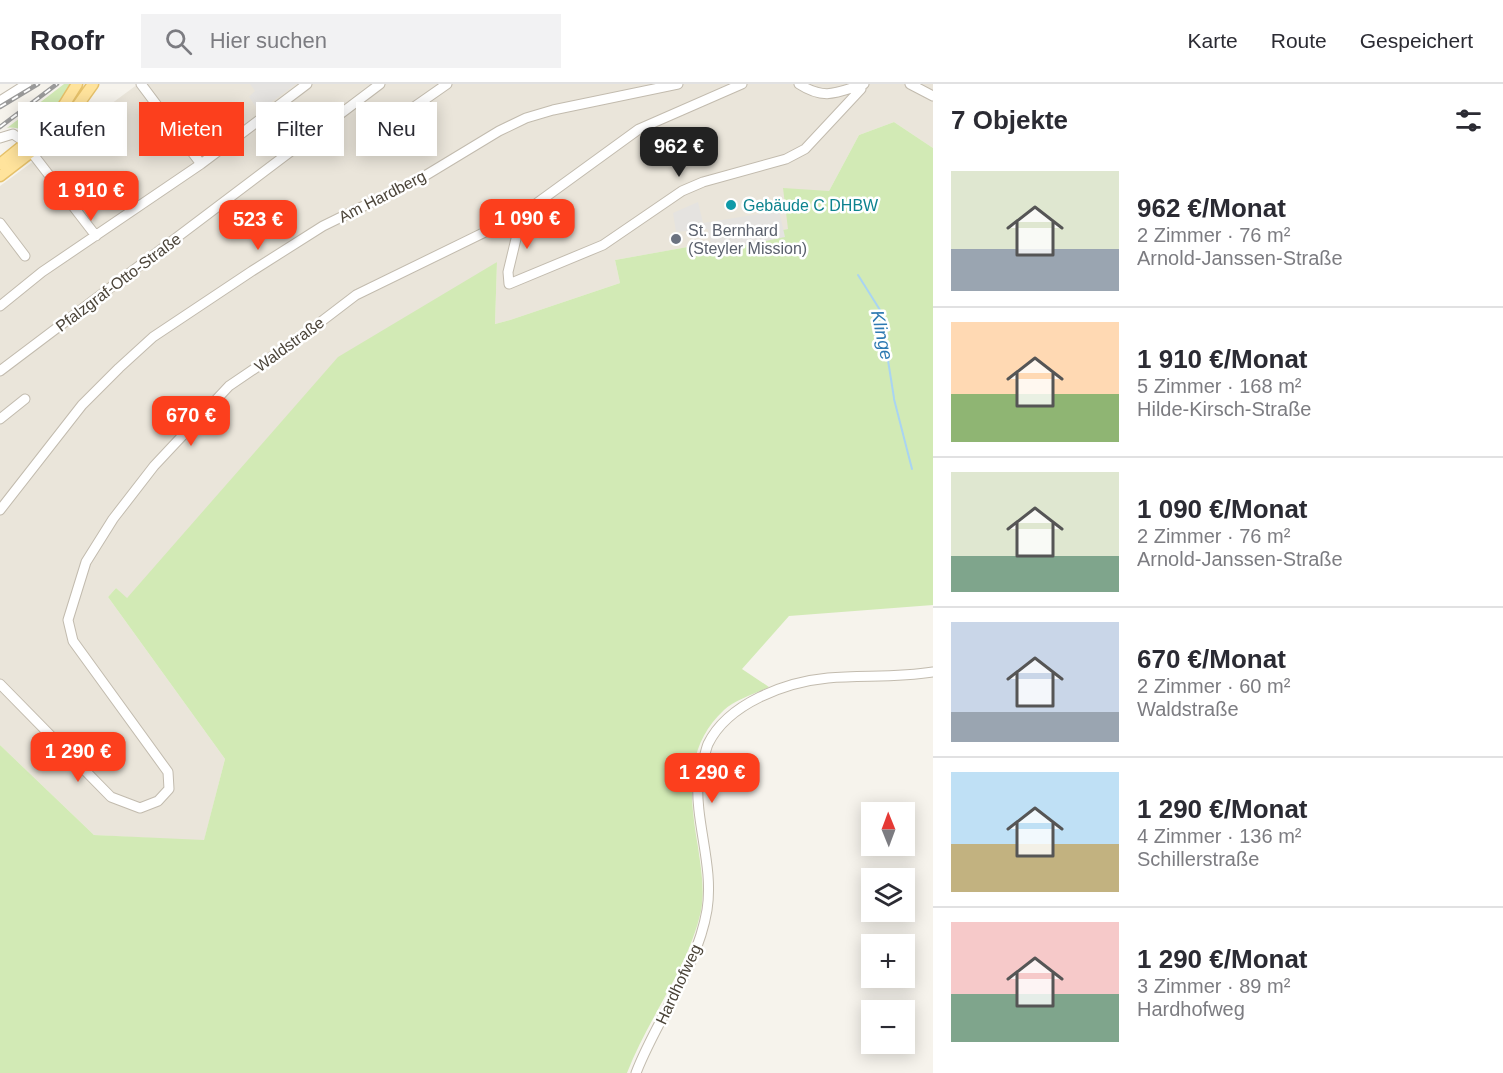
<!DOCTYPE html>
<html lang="de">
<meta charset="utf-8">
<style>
body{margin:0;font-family:Helvetica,sans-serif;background:#f2f2f3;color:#2b2b33;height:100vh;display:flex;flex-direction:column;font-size:22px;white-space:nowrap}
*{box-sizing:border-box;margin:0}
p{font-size:20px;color:#7c7c81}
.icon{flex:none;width:33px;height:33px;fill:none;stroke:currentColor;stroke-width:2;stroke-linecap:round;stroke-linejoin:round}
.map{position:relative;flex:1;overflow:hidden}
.sheet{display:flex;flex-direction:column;background:#fff;width:570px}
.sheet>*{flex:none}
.hud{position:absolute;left:18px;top:18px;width:570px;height:54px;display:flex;gap:12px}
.needle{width:39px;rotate:359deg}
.fabs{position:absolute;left:861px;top:718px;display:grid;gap:12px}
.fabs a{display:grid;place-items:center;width:54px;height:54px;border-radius:0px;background:#fff;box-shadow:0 3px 15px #0003;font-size:30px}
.price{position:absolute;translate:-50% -51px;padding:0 14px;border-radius:12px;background:#fc3f1d;color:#fff;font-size:20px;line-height:39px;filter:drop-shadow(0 2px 3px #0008)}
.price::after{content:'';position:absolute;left:50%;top:36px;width:18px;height:14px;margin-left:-9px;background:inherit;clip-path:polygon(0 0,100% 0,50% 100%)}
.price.current{background:#222;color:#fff}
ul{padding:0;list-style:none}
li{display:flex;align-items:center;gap:18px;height:150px;padding:0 18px}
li+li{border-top:2px solid #e1e1e2}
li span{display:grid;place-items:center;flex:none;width:168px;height:120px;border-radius:0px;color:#555}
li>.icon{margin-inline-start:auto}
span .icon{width:72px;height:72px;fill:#fffc;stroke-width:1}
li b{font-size:26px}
h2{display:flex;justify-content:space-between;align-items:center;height:72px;padding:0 18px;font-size:26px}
.chip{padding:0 21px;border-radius:0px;background:#fff;box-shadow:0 3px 15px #0003;font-size:21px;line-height:54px}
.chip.current{background:#fc3f1d;color:#fff}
header{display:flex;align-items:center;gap:36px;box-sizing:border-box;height:84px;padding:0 30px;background:#fff;border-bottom:2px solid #e1e1e2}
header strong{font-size:28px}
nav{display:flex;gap:33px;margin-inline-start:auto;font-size:21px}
.search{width:420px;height:54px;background:#f2f2f3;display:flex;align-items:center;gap:15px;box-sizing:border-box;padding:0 21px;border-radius:0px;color:#7c7c81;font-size:22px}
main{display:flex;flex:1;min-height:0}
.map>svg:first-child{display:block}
.residential{fill:#eae5da}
.green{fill:#d2eab5}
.parking{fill:#e5e3e0}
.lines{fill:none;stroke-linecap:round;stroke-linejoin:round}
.stream{stroke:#a9d4f2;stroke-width:2}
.minor-casing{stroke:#c2bbae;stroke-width:11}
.major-casing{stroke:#e6c16a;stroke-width:13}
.minor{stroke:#fff;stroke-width:9}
.major{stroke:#ffe39c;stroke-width:10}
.rail-casing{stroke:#9a9a9a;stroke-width:4.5}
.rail{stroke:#fff;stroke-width:2;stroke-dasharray:7;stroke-linecap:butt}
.culture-dot{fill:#0f9aa8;stroke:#fff;stroke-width:2}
.worship-dot{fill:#6b7280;stroke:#fff;stroke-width:2}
.labels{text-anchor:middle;stroke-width:5;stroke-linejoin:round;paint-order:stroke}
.street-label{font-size:16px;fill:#4b4439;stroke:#fff}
.culture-label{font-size:16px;fill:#0d838f;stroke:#fff;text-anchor:start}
.worship-label{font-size:16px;fill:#5b616d;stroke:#fff;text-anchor:start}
.water-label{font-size:18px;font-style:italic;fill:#2e7ab2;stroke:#fff}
</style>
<header>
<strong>Roofr</strong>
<div class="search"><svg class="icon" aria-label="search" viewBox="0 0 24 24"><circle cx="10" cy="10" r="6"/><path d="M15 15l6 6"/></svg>Hier suchen</div>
<nav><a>Karte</a><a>Route</a><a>Gespeichert</a></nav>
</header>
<main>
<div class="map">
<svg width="933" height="989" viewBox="0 0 933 989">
<rect width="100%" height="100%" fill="#f6f3ec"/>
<path class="residential" d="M138,0H933V64L894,38L859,51L829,107L789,145L615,176L620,199L510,236L495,240L497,178L126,515L116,504L108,513L225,675L204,757L94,751L0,661V102Z"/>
<path class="green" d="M64,0H74C66,12 46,46 31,47C22,47 16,42 7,44Z
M894,38L933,64V521L789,532L742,585L769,603C755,610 735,616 724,626C683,664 690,714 698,763C701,785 705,805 701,827C688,885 648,934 627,989H0V661L94,751L204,756L225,675L108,513L116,504L127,514L338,273L497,178L495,240L510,236L620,199L615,176L788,145L783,104L829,107L859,51Z"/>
<path class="parking" d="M250,0H296L259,27L249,13L255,7Z
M218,48L224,55L207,69L201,70L193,66Z
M698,118L703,139L779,127L785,153L712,168L708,145L676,148L673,129Z"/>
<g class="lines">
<path class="stream" d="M858,191L880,226L894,314
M894,315L912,385"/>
<defs>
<path id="minor" d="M141,0L201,80
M799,0C825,17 838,8 864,0
M910,0L933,12
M0,17L27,0
M394,37L447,0
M0,54L13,50L22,56L96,152
M522,130L508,188L509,200L603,161L682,107L703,98L786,75L805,65L861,5L860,1
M0,139L25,172
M0,222L42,188L201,80L307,0
M0,287L380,0
M0,335L25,315
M0,426L82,321L119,284L153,253L252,187L323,142L423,93L499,47L526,34L553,26L678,0
M0,600L111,713L140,724L158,717L169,705L168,688L73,557L68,536L86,478L113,435L154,382L229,302L301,253L356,211L522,130L639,45L742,0
M636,989C657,934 697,885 707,826C714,782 695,739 698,695C698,689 701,683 703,677C705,671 706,665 708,660C728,619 786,598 828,594C863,591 898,594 933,588"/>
<path id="major" d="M0,80L47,42L59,29L77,0
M0,92L61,45L93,0"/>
</defs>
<use href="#minor" class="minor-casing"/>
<use href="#major" class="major-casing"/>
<use href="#minor" class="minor"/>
<use href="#major" class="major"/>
<defs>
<path id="rail" d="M0,23L38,0
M0,43L57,0"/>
</defs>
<use href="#rail" class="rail-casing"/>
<use href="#rail" class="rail"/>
</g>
<circle class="culture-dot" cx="731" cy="121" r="6"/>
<circle class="worship-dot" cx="676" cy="155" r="6"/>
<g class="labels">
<g class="street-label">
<text transform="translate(382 112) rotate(-27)" y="6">Am Hardberg</text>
<text transform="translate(118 198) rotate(-37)" y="6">Pfalzgraf-Otto-Straße</text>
<text transform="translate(289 260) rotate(-36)" y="6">Waldstraße</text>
<text transform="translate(678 900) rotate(-65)" y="6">Hardhofweg</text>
</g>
<g class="culture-label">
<text x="743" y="127">Gebäude C DHBW</text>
</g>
<g class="worship-label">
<text x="688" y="152">St. Bernhard<tspan x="688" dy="18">(Steyler Mission)</tspan></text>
</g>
<g class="water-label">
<text transform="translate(882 251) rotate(78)" y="6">Klinge</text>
</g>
</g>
</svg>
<div class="fabs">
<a><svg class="needle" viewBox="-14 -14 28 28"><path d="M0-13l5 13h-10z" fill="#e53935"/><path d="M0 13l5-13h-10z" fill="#7c7c81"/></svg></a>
<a><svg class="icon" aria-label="layers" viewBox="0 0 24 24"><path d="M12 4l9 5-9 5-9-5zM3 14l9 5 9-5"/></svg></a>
<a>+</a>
<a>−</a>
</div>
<b class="price current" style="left:679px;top:94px">962 €</b>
<b class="price" style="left:91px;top:138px">1 910 €</b>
<b class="price" style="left:527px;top:166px">1 090 €</b>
<b class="price" style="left:258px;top:167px">523 €</b>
<b class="price" style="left:191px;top:363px">670 €</b>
<b class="price" style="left:78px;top:699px">1 290 €</b>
<b class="price" style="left:712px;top:720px">1 290 €</b>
<div class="hud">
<a class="chip">Kaufen</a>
<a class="chip current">Mieten</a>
<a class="chip">Filter</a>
<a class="chip">Neu</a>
</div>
</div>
<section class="sheet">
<h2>7 Objekte<svg class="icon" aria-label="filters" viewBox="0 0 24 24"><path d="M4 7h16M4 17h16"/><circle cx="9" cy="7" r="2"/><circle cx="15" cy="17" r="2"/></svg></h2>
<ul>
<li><span style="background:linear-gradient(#dfe7d0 65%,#9aa5b1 0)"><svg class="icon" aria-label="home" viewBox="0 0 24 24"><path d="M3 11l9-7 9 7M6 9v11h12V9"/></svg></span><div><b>962 €/Monat</b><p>2 Zimmer · 76 m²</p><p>Arnold-Janssen-Straße</p></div></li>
<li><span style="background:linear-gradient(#ffd9b3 60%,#8fb573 0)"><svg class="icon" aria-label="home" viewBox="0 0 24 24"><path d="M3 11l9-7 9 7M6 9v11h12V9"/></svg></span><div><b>1 910 €/Monat</b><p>5 Zimmer · 168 m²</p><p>Hilde-Kirsch-Straße</p></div></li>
<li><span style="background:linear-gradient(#dfe7d0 70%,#7fa58c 0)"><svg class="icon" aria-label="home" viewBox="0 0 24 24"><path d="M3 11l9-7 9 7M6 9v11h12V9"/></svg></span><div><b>1 090 €/Monat</b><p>2 Zimmer · 76 m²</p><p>Arnold-Janssen-Straße</p></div></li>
<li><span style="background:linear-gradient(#c9d6e8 75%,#9aa5b1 0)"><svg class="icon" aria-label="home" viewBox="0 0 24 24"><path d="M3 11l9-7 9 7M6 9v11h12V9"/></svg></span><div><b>670 €/Monat</b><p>2 Zimmer · 60 m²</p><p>Waldstraße</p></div></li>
<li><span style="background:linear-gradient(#bfe0f5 60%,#c2b280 0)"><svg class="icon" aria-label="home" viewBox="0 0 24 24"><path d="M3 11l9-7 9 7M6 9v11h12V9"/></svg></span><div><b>1 290 €/Monat</b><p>4 Zimmer · 136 m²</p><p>Schillerstraße</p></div></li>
<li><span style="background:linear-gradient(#f6c9c9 60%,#7fa58c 0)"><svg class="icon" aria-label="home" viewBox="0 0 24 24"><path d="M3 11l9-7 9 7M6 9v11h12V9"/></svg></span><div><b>1 290 €/Monat</b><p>3 Zimmer · 89 m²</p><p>Hardhofweg</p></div></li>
</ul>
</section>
</main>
